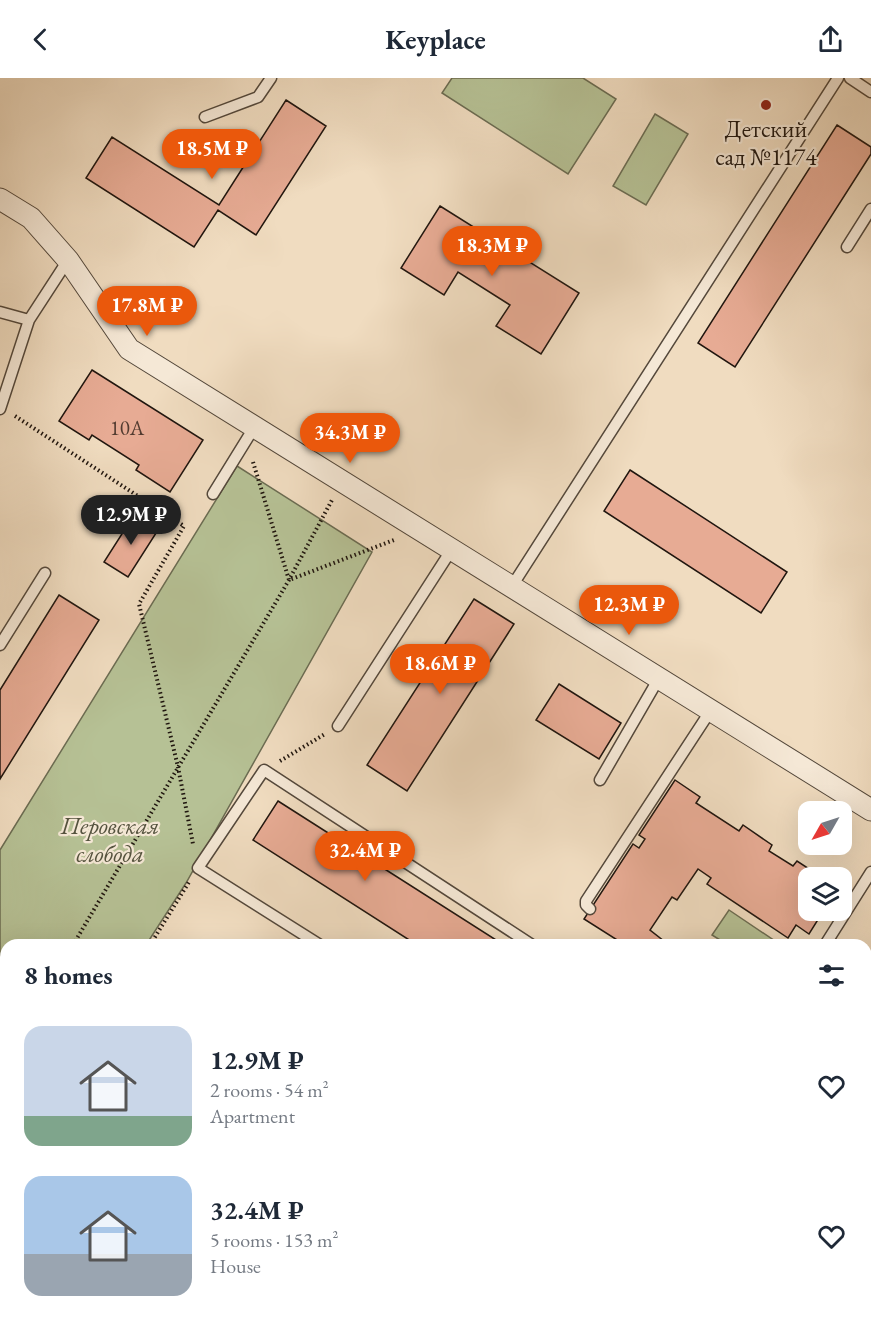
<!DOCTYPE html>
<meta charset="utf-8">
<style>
body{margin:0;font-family:"EB Garamond",serif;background:#f6f6f7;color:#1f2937;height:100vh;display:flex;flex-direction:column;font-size:22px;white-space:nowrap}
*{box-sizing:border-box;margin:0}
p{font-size:20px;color:#747a83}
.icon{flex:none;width:33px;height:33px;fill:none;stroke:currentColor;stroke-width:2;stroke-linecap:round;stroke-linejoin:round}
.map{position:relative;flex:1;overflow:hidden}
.details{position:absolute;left:0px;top:861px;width:872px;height:384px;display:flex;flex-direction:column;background:#fff;border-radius:18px 18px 0 0;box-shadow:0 6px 24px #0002}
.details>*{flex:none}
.needle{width:39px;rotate:231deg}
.controls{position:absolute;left:798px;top:723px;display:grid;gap:12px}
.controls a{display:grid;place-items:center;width:54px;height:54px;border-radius:12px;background:#fff;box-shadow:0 6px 24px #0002;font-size:30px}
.price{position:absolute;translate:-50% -51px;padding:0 14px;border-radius:21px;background:#ea580c;color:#fff;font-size:20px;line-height:39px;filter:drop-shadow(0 2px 3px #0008)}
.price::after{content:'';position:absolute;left:50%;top:36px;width:18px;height:14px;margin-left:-9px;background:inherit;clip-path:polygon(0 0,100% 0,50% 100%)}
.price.selected{background:#222;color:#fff}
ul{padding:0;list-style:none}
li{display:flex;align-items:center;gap:18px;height:150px;padding:0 24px}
li span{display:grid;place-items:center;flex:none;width:168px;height:120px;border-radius:18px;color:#555}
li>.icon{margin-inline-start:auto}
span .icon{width:72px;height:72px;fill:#fffc;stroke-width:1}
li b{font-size:26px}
h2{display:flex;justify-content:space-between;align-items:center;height:72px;padding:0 24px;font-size:26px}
header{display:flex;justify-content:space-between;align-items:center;height:78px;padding:0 24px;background:#fff;font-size:27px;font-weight:700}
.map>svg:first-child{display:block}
.green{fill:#b6c195;stroke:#6b6c52;stroke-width:1.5}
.building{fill:#e7ab94;stroke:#20160f;stroke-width:1.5}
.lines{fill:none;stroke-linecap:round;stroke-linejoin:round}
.service-casing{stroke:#54483b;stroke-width:13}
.minor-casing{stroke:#54483b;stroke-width:23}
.tertiary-casing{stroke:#54483b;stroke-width:29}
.path{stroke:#20160f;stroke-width:4;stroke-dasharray:1.5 3;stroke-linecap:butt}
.service{stroke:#f5e8d6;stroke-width:10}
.minor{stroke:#f5e8d6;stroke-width:21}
.tertiary{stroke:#f5e8d6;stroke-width:27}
.poi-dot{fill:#8f2418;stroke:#f5e8d6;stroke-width:2}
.labels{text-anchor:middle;stroke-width:4.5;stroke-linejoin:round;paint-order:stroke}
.number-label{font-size:21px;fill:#523b30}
.poi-label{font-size:24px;fill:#20160f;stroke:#f5e8d6}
.park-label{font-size:24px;font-style:italic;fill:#54523e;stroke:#f5e8d6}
</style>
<header><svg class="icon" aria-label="back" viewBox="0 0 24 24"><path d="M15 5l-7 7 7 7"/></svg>Keyplace<svg class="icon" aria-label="share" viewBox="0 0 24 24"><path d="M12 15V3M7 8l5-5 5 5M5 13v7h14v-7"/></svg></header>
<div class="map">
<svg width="871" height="1245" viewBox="0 0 871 1245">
<rect width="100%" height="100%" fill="#f0dcc0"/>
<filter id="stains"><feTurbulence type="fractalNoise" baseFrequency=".00333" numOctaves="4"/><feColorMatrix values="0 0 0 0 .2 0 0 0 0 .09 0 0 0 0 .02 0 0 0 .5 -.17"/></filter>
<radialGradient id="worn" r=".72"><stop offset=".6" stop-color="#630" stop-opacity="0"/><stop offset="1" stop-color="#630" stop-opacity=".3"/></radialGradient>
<path class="green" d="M452,0H583L616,21L568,96L442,15Z
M655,36L688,56L646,127L613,108Z
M237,388L372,474L186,805L146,867H6V1083L0,1093V772Z
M729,832L781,867H728L712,857Z"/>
<path class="building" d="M286,22L326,48L256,157L218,132L194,169L86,100L112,59L219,127Z
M837,47L871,69V76L735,289L698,265Z
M440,128L579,215L541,276L496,248L510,227L458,194L444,217L401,190Z
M92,292L203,362L170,414L136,392L139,387L92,357L89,362L59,343Z
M630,392L787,494L761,535L604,433Z
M134,437L158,452L128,499L104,484Z
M59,517L99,542L0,701V612Z
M474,521L514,546L407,713L367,687Z
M559,606L621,645L599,681L536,642Z
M675,702L700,719L696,725L739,753L743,747L772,767L769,773L793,788L797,783L823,800H808V832H824L809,856L796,847L788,860L707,806L711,800L698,791L677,822L672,819L650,852L669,867H625L584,841L633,766L639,770L645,761L639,757Z
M278,723L504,867H417L253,762Z
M871,1013V1082L866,1078V1021Z
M86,1239H146L148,1241L146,1245H82Z
M524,1239H582L578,1245H520Z
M716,1239H782L778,1245H712Z"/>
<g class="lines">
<defs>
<path id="service" d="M850,0L871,14
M205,39L258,19L271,0
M847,169L871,131
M0,234L29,242L68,182
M0,331L29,242
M213,416L255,348
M512,508L838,0
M0,567L45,495
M338,648L452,471
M600,702L659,600
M590,831L586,827V823L711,632
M320,867L198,790L264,692L532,867
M825,867L871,794
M866,969L871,960
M0,1051L6,1055
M866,1172L871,1175
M309,1239L318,1245
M46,1245L49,1239
M236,1245L240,1239
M598,1245L602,1239
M686,1245L690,1239"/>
<path id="minor" d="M0,121L31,140L68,182L129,271L871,732"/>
<path id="tertiary" d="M866,1238L871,1230"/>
</defs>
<use href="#service" class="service-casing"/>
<use href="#minor" class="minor-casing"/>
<use href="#tertiary" class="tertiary-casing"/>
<path class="path" d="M15,338L184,448L139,526L178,689L193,766
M253,384L289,502L394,462
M280,683L325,656
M73,867L289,502L332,422
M150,867L189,804
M0,984L6,975"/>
<use href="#service" class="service"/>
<use href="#minor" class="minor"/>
<use href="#tertiary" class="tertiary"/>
</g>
<circle class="poi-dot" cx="766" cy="27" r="6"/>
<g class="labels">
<g class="number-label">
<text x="127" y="357">10А</text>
</g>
<g class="poi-label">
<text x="766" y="59">Детский<tspan x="766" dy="28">сад №1174</tspan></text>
</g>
<g class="park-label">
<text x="110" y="756">Перовская<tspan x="110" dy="28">слобода</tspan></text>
</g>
</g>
<rect width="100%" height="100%" filter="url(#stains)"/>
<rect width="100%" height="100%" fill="url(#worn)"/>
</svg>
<div class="controls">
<a><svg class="needle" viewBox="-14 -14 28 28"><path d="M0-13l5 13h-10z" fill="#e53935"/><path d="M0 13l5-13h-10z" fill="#747a83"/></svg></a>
<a><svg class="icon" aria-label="layers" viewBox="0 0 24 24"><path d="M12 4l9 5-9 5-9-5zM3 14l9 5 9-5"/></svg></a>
</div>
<b class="price" style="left:212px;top:102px">18.5M ₽</b>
<b class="price" style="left:492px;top:199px">18.3M ₽</b>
<b class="price" style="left:147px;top:259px">17.8M ₽</b>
<b class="price" style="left:350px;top:386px">34.3M ₽</b>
<b class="price selected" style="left:131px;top:468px">12.9M ₽</b>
<b class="price" style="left:629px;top:558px">12.3M ₽</b>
<b class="price" style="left:440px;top:617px">18.6M ₽</b>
<b class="price" style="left:365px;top:804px">32.4M ₽</b>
<section class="details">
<h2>8 homes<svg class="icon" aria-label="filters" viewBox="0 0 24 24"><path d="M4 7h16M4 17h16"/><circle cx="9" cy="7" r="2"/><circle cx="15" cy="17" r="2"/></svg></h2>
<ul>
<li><span style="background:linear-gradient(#c9d6e8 75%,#7fa58c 0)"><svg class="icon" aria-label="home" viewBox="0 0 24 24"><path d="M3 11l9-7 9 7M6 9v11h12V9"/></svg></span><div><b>12.9M ₽</b><p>2 rooms · 54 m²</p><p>Apartment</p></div><svg class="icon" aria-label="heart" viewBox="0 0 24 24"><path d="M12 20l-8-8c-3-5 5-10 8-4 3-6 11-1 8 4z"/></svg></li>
<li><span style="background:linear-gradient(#a9c7e8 65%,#9aa5b1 0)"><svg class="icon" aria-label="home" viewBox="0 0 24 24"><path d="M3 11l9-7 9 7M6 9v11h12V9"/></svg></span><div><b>32.4M ₽</b><p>5 rooms · 153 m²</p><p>House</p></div><svg class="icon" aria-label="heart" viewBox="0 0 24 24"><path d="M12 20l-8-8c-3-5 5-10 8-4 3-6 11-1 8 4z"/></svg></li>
</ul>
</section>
</div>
